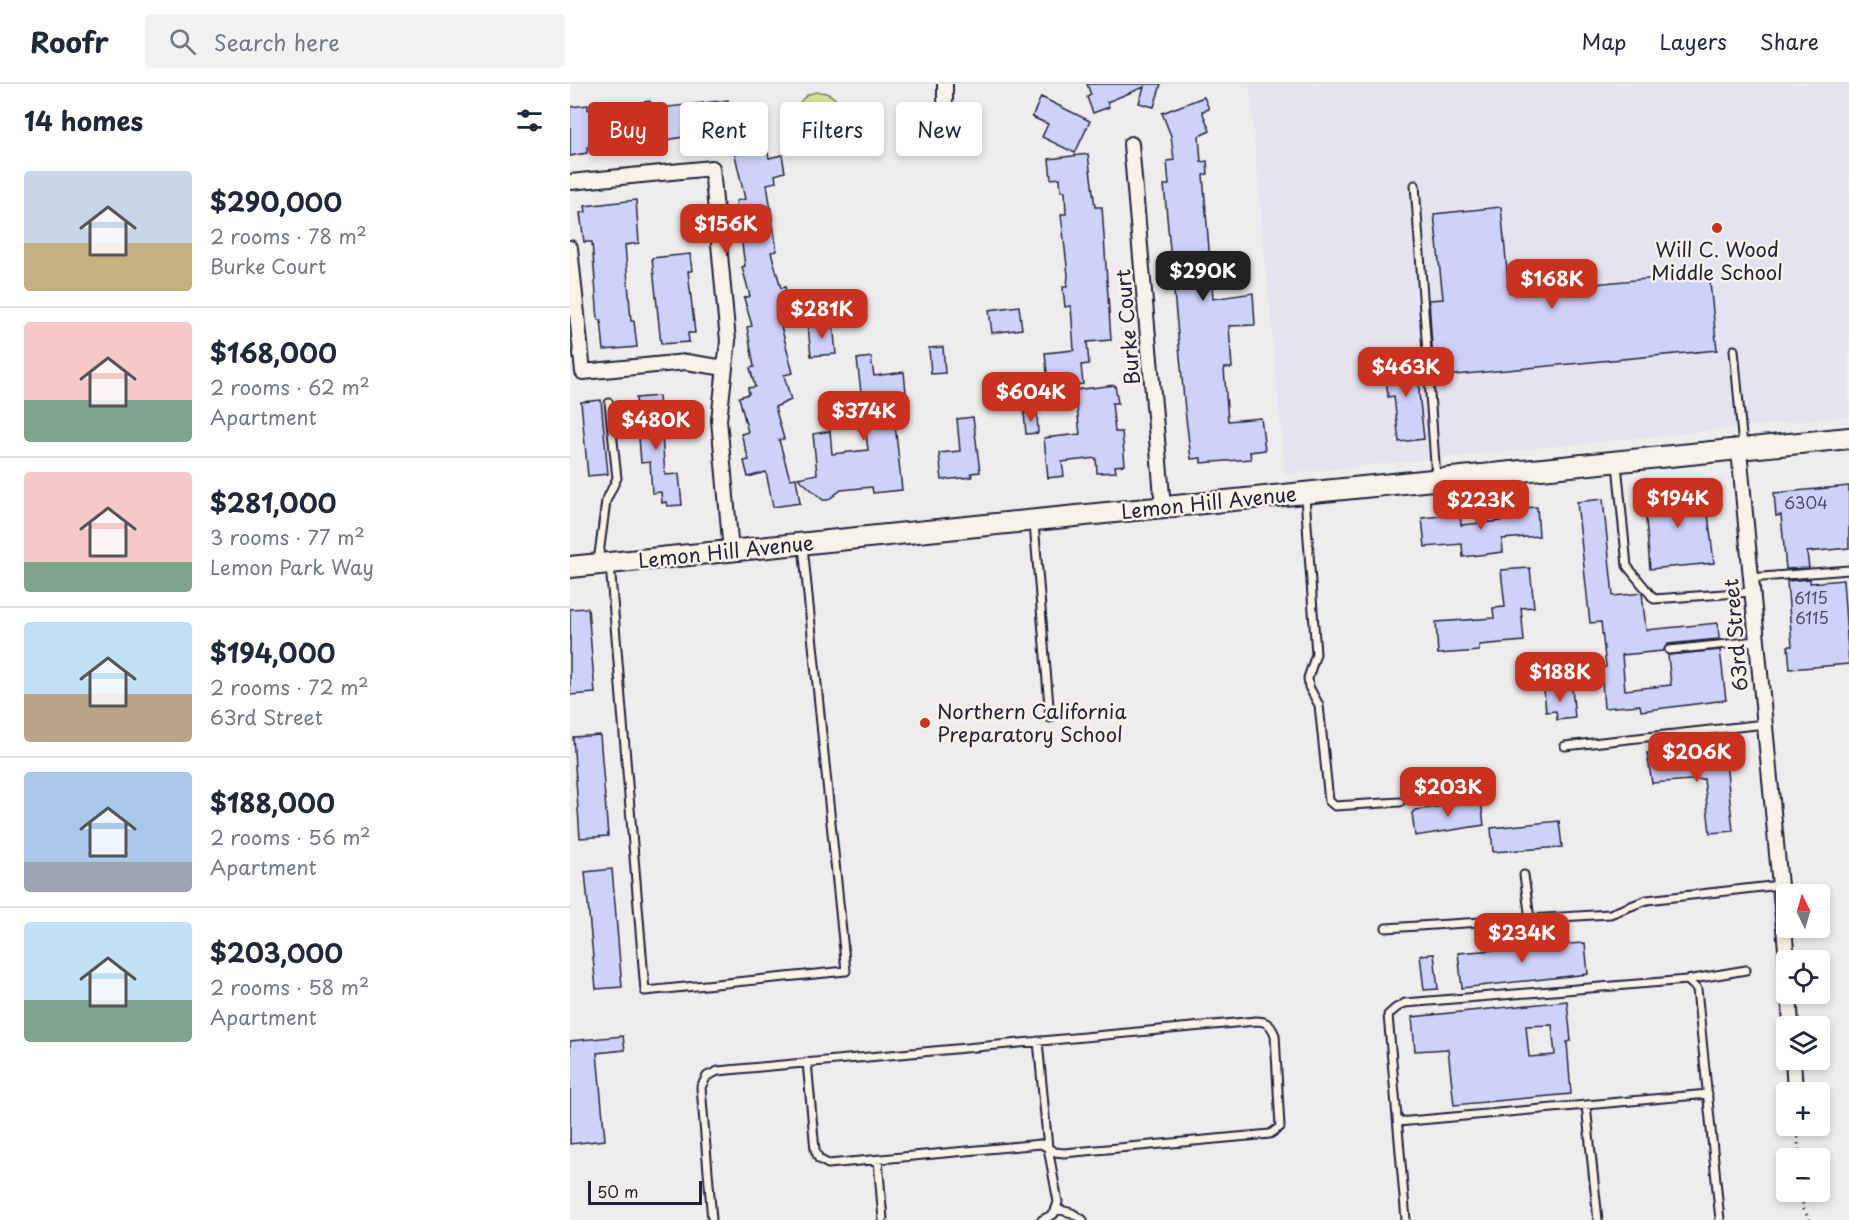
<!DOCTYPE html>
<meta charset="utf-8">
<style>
body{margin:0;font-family:"Playpen Sans",sans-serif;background:#f2f2f3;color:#1f2937;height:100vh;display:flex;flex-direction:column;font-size:22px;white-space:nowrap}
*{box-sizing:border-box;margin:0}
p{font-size:20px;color:#747a83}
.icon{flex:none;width:33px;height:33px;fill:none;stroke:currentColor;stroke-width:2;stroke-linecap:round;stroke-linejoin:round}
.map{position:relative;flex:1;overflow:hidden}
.drawer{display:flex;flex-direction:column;background:#fff;width:570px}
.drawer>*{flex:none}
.top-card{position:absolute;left:18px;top:18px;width:570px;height:54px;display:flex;gap:12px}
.needle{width:39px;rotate:355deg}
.fabs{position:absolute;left:1206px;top:800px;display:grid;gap:12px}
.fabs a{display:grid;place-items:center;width:54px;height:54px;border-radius:6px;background:#fff;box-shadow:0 3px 9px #0003;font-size:30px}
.scale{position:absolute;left:18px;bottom:15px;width:114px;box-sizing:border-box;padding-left:6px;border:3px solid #22223b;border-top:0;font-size:16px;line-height:21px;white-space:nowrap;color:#22223b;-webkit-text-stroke:4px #f7f3e8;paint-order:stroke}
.price{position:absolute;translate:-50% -51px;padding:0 14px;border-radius:12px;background:#c8321e;color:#fff;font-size:20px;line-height:39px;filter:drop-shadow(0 2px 3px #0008)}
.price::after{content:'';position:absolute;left:50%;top:36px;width:18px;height:14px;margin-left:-9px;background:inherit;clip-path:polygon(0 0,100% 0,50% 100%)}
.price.on{background:#222;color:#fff}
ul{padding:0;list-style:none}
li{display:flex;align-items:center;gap:18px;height:150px;padding:0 24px}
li+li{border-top:2px solid #e0e1e3}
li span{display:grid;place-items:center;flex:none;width:168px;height:120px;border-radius:6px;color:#555}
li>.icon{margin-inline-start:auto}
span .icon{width:72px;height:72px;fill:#fffc;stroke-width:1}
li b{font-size:26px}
h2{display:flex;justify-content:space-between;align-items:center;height:72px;padding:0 24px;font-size:26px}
.tag{padding:0 21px;border-radius:6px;background:#fff;box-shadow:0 3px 9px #0003;font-size:21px;line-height:54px}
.tag.on{background:#c8321e;color:#fff}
header{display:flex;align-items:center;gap:36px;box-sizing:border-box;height:84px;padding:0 30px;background:#fff;border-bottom:2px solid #e0e1e3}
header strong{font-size:28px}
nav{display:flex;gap:33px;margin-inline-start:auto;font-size:21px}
.search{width:420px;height:54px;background:#f2f2f3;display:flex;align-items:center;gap:15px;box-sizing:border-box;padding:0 21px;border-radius:6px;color:#747a83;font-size:22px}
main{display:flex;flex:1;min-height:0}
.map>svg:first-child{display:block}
.built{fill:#e4e4f0}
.green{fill:#d5e396;stroke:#7c8268;stroke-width:1.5}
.building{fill:#ccd2fa;stroke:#22223b;stroke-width:1.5;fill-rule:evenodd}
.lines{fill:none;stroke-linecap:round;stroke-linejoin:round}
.lane-casing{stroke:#22223b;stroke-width:11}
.street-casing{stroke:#22223b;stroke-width:18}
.secondary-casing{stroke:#22223b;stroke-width:24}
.path{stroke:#22223b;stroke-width:3;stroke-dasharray:1.5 4.5;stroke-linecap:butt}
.lane{stroke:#f7f3e8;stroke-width:7}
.street{stroke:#f7f3e8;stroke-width:14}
.secondary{stroke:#f7f3e8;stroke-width:20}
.poi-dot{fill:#c8321e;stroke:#f7f3e8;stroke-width:2}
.labels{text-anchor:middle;stroke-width:5;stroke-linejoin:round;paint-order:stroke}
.number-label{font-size:16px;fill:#4c4e6b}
.poi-label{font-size:20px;fill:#22223b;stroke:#f7f3e8}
.street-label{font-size:20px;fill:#22223b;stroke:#f7f3e8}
</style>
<header>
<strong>Roofr</strong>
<div class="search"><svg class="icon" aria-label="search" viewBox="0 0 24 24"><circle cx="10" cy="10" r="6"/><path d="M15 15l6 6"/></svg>Search here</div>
<nav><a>Map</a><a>Layers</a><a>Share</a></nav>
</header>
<main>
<section class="drawer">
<h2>14 homes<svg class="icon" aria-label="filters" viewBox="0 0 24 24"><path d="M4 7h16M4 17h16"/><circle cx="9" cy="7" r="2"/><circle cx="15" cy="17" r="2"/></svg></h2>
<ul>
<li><span style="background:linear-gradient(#c9d6e8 60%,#c2b280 0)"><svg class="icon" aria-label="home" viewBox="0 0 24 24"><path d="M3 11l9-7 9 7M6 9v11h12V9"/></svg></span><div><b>$290,000</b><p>2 rooms · 78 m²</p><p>Burke Court</p></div></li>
<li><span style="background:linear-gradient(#f6c9c9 65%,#7fa58c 0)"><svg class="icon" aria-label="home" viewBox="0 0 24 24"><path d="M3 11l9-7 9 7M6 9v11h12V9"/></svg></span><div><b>$168,000</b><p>2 rooms · 62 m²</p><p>Apartment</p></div></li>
<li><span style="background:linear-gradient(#f6c9c9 75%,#7fa58c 0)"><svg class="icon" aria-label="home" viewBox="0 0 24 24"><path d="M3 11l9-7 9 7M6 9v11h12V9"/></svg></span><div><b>$281,000</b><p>3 rooms · 77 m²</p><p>Lemon Park Way</p></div></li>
<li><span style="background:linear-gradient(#bfe0f5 60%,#b9a48a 0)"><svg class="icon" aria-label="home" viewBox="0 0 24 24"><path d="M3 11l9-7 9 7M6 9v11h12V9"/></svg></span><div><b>$194,000</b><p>2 rooms · 72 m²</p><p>63rd Street</p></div></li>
<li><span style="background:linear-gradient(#a9c7e8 75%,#9aa5b1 0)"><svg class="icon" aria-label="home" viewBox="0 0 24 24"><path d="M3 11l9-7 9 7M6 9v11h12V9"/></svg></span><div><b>$188,000</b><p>2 rooms · 56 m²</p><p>Apartment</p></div></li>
<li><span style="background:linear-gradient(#bfe0f5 65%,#7fa58c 0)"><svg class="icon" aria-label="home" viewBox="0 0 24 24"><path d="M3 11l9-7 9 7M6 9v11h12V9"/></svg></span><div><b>$203,000</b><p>2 rooms · 58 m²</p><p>Apartment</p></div></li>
</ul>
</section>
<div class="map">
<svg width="1279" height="1136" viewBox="0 0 1279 1136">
<rect width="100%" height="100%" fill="#eeecec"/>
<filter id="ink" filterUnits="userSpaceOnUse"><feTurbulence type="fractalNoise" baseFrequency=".0167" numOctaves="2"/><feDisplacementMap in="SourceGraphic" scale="12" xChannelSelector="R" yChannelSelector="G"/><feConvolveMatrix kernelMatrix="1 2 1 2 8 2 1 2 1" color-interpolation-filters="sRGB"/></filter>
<g filter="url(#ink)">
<path class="built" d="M679,0H1279V332L715,390Z"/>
<path class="green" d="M226 31a23 23 0 1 1 46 0a23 23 0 1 1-46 0Z"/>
<path class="building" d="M517,0H591L584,23L569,19L574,3L537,18L539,23L523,29L517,13L521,11Z
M471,13L520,37L505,69L472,53L478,40L462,33Z
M634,13L639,25L632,27L640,47L629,52L631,78L637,77L638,90L633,91L643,215L683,209L685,241L659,242L662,284H654L658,337L691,334L695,366L680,368L681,375L631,379V374L621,375L615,326L594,101H599L597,77L604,76L601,52L592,29Z
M158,16L160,41L184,36L186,44L192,42L199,74L212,71L215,88L205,91L206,98L197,100L207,167L201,168L211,204L215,203L221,226L208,230L223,289L214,291L221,316L205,323L214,355L209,356L220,395L226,394L230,419L203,423L196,388L178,393L174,377L179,376L171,350L178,348L169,313L179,310L178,304L185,303L180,284L184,283L177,243L182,242L174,214L180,212L172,183L175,182L166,117L175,115L160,49L119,52L80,59V62L43,68L42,58L17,63V69L0,72V23L18,21V26L80,17L82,25Z
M518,70L525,123H532L541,256L517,258L519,280L511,281L513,300L490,303L489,297L478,299L475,269L504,266L501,222L495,223L493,203H497L498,191L491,130H496L495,107H491L490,94L481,95L479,75Z
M66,116L69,159L55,161L61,237H64L67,263L34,266L31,236H28L22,158H14L10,129L16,128L15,122Z
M931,123L939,208L1139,189L1147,266L864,293L859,216L873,215L864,130Z
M120,170L122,187H118L125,249H118L119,258L91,260L82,174Z
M449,222L452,245L422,249L419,226Z
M263,239L266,270L241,272L238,242Z
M373,263L375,289L361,290L359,264Z
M301,273L304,292L334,288L337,319L323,321L332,406L303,409L302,403L271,406L258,416H253L228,394L247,390L243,350L260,347L262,370L298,366L287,275Z
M852,276L853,294L850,295L849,309L854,355L829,358L824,312L818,313L815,280Z
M545,301L548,319H542L545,348H552L555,381L545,382L546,388L527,389L526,374L492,378L494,392L478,394L474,354L510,350L505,306Z
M89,312L95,391L109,390L112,421L97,422L96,418L92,419L91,408L82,409L80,378L71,379L66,314Z
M31,316L38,390L18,392L11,318Z
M467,328L468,349L456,350L454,329Z
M403,333L410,388L401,389L402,393L372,396L369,369L390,367L387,335Z
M1279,402V464L1237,468L1239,484L1216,485L1211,431L1206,432L1204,409Z
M1135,405L1144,479L1080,485L1074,411Z
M1033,415L1043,512L1072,509L1076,546L1148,539L1149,555L1098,560L1093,567L1052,571L1055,606L1101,601L1098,571L1150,566L1156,616L1071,627L1070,621L1034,624L1031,584L1036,583L1031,538L1020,539L1007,418Z
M967,423L969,452L932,455L933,468L893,473L892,460L855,463L852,434L890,430L891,441L931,437L930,426Z
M960,484L964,523L951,524L954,557L909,561V567L868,570L866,538L924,534L923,524L935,523L931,486Z
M1240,495V499L1273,496L1279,580L1220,585L1218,562H1222L1217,497Z
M18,524L25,609L0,611V525Z
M1002,604L1005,634L987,636L986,627L976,628L974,606Z
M30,651L38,752L10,754L3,653Z
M1119,665L1121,680L1156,678L1163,747L1140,749L1134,695L1082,699L1077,669Z
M908,717L911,718L914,741L845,752L842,729L845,726Z
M989,737L992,763L923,768L921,744Z
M42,785L52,903L26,905L15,788Z
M940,858V863L1015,859L1018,890L892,904L888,869L924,866L923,859Z
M864,870L868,905L854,906L850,871Z
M997,917L1001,957L997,958L1001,1010L884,1021L878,965L845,967L842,933ZM982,941L985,971L959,973L956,942Z
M53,952L55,966L27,969L35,1056L0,1060V957Z"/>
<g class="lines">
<defs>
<path id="lane" d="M845,101L866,393
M1164,266L1173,363
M1047,380L1057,482L1084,515L1182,508
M735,412L746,570L738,594L739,603L749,621L759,717L765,722L830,718
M464,439L480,634
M28,478L36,417L47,394L39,319
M40,480L75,907L276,887L233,462
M1180,494L1279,486
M1099,566L1187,557
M995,662L1195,640
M954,791L960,835
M816,844L1040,830L1077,816L1210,801
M1117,896L1176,886
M468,957L478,1064L488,1118L484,1130L472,1136
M1016,1021L1028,1136
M828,1038L1138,1010
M308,1076L313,1136
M487,1125L502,1129L513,1136
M142,1136L131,1003L137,992L148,987C327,970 506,953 686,937C697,937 701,941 705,951L710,1043L700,1050L494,1069L485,1068L471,1060L258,1080L249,1075L245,1066L237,978
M836,1136L818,931L826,924L835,919L1117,896L1127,905L1150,1136"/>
<path id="street" d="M375,16V0
M561,60L593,423
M0,98L142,84L158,257L149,336L161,467
M0,164L13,288L116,278L155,284
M1169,366L1217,876
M1219,909L1221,942
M1223,975L1225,1008"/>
<path id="secondary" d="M0,483L1279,354"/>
</defs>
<use href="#lane" class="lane-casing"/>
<use href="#street" class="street-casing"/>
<use href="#secondary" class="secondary-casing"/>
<path class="path" d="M1227,1041L1229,1074
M1232,1107L1233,1125L1240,1136"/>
<use href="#lane" class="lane"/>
<use href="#street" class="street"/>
<use href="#secondary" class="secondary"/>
</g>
</g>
<g class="poi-dot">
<circle cx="1147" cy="144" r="6"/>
<circle cx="355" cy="639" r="6"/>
</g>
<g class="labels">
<g class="number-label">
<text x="1236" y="425">6304</text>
<text x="1241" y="520">6115</text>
<text x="1242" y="540">6115</text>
</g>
<g class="poi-label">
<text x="1147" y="173">Will C. Wood<tspan x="1147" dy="23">Middle School</tspan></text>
<text x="367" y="635" text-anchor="start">Northern California<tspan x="367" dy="23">Preparatory School</tspan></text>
</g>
<g class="street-label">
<text transform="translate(558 243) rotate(-95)" y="7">Burke Court</text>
<text transform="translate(639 419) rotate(-6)" y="7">Lemon Hill Avenue</text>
<text transform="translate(156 468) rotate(-6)" y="7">Lemon Hill Avenue</text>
<text transform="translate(1166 551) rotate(-95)" y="7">63rd Street</text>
</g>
</g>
</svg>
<div class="fabs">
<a><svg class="needle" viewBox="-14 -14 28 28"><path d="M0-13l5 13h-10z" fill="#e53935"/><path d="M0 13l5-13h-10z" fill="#747a83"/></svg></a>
<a><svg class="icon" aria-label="locate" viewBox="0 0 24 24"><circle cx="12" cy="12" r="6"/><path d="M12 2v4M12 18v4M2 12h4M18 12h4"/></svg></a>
<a><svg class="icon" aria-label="layers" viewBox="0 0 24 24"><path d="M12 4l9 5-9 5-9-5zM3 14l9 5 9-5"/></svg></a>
<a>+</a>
<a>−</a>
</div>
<div class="scale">50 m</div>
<b class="price" style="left:156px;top:171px">$156K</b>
<b class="price on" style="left:633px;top:218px">$290K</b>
<b class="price" style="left:982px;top:226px">$168K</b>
<b class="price" style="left:252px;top:256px">$281K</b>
<b class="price" style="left:836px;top:314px">$463K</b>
<b class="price" style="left:461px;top:339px">$604K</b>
<b class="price" style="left:294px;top:358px">$374K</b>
<b class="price" style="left:86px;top:367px">$480K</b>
<b class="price" style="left:1108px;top:445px">$194K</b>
<b class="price" style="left:911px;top:447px">$223K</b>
<b class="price" style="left:990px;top:619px">$188K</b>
<b class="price" style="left:1127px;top:699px">$206K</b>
<b class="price" style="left:878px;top:734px">$203K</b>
<b class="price" style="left:952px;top:880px">$234K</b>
<div class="top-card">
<a class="tag on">Buy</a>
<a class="tag">Rent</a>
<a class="tag">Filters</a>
<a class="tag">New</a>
</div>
</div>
</main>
